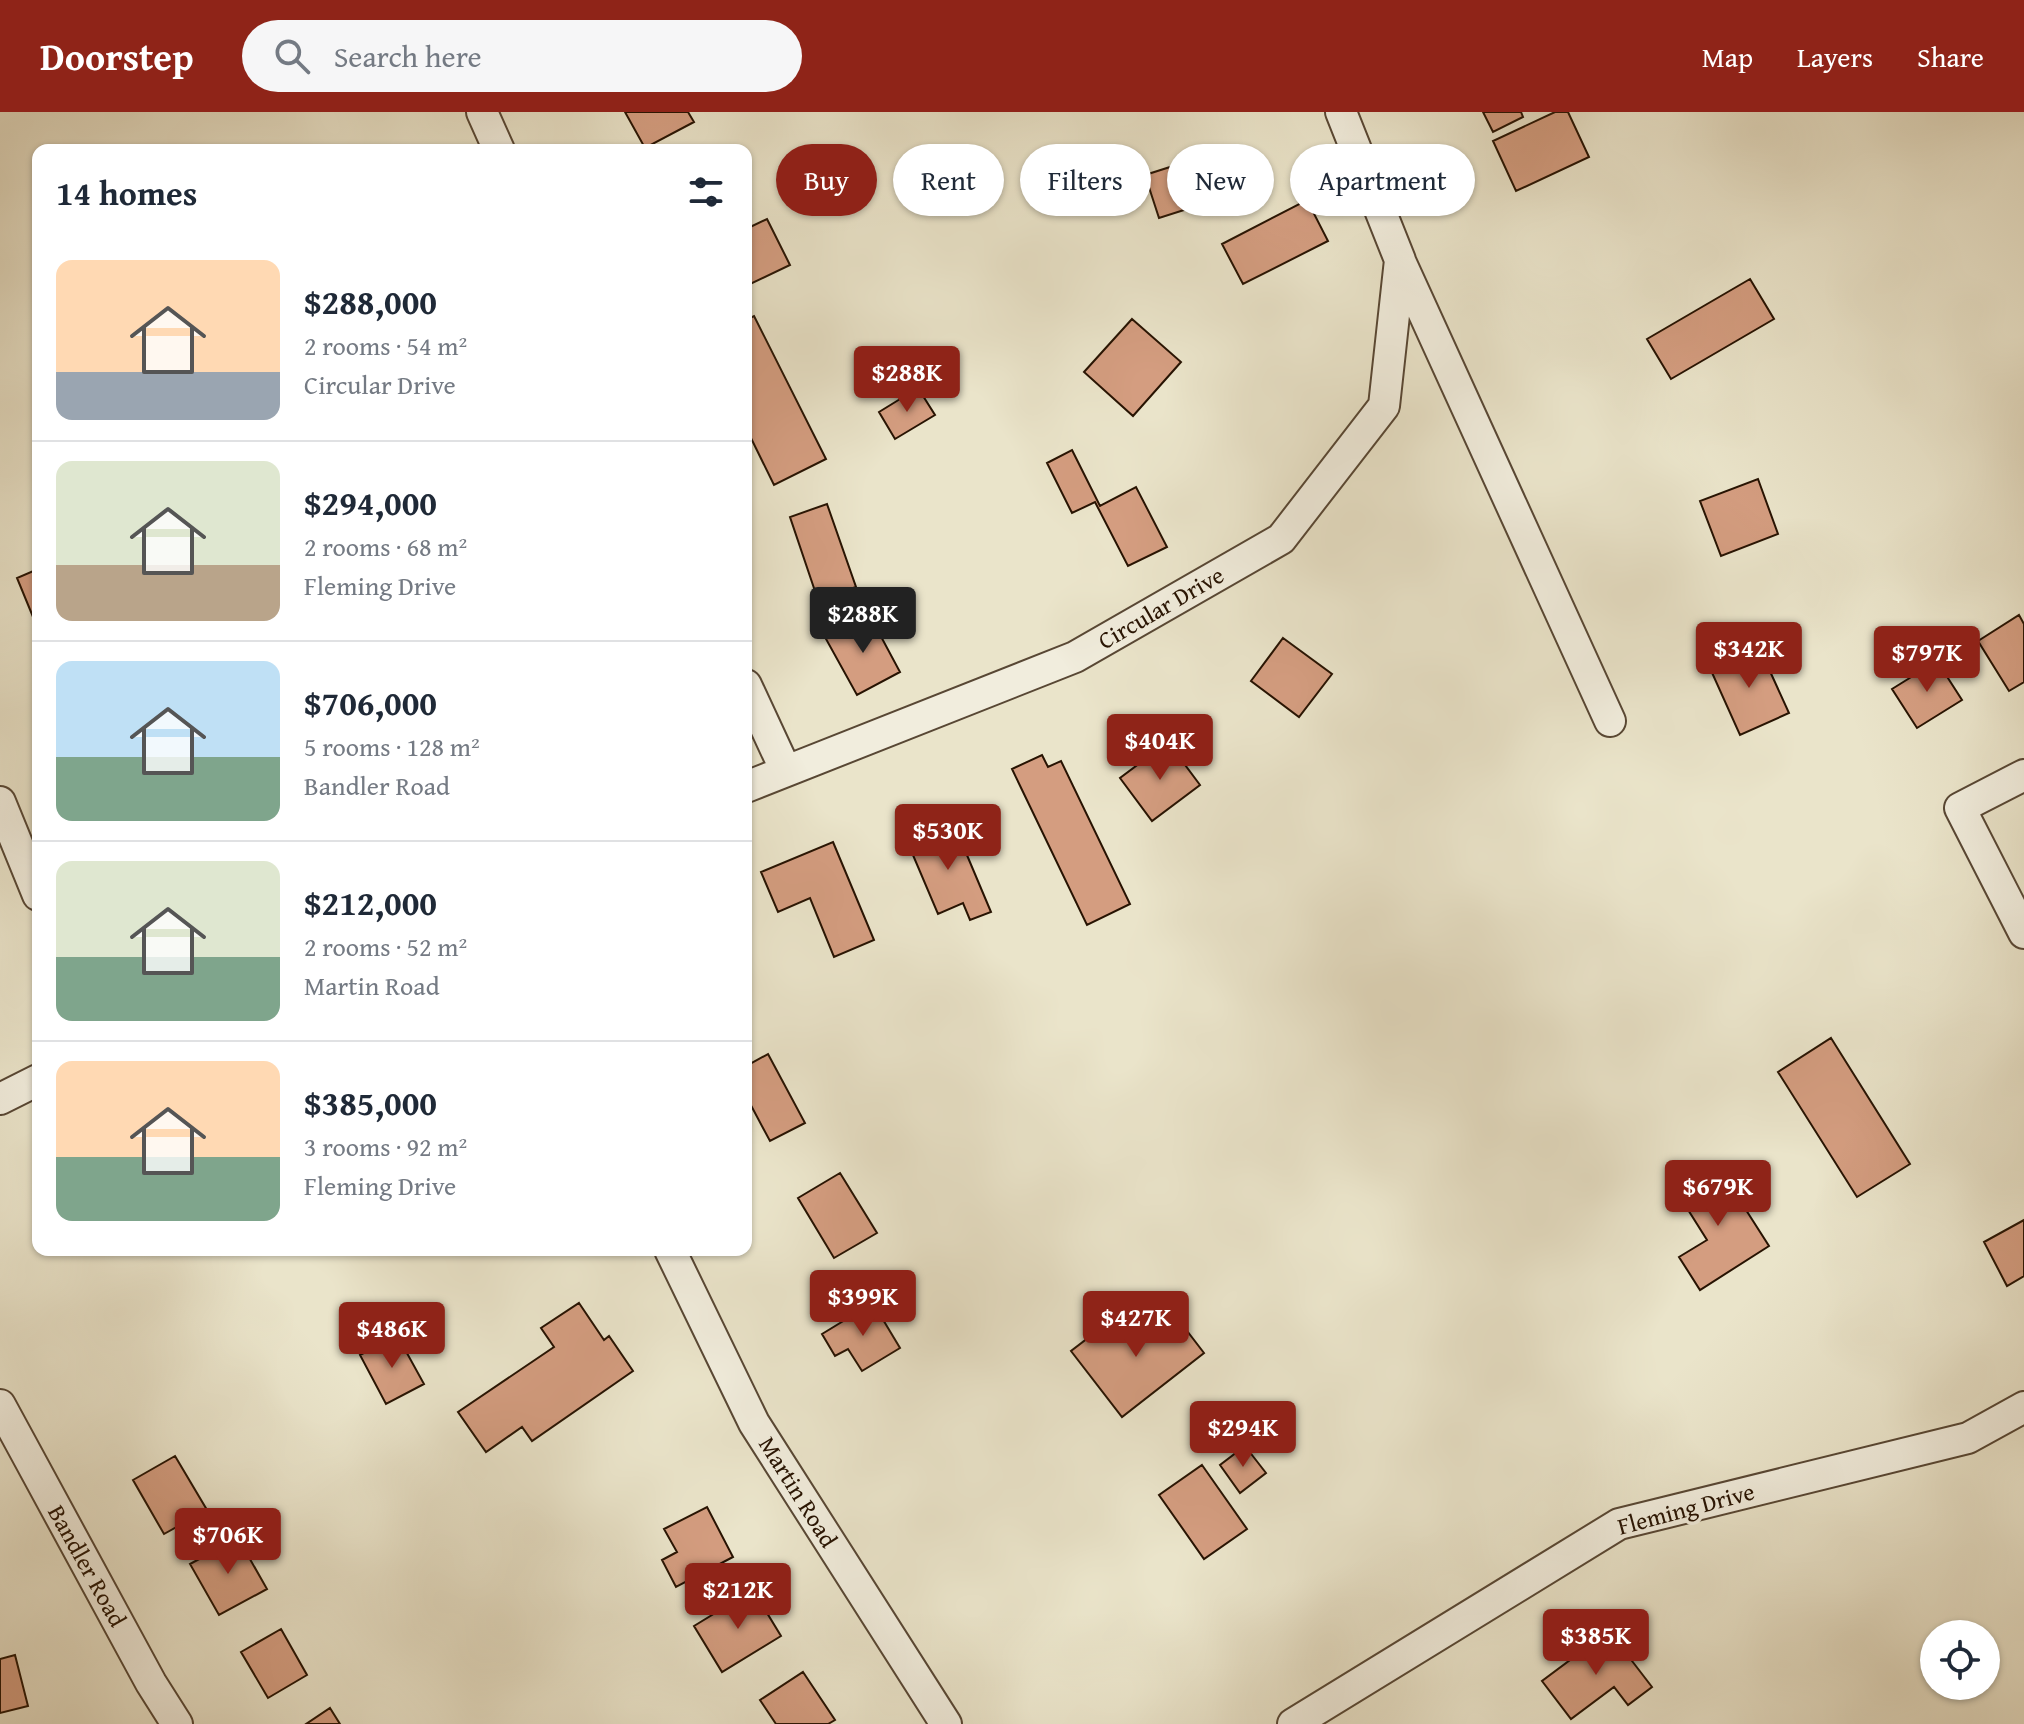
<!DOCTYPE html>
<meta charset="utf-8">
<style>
body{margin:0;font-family:"Gentium Book Plus",serif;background:#f6f6f7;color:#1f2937;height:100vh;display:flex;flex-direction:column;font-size:30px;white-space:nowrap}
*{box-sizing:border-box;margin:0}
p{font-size:26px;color:#747a83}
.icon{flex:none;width:44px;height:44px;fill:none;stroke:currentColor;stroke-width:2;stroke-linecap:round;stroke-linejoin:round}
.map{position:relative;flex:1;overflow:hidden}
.side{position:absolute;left:32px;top:32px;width:720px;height:1112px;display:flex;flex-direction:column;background:#fff;border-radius:16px;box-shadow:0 2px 6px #0004}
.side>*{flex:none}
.guide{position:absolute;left:776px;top:32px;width:760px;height:72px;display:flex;gap:16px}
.controls{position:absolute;left:1920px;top:1508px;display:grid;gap:16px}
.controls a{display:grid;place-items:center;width:80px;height:80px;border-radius:50%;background:#fff;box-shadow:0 2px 6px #0004;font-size:40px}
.price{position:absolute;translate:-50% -68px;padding:0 18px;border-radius:8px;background:#8f2418;color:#fff;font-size:26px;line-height:52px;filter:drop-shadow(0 2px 4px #0008)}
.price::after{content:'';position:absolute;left:50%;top:48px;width:24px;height:18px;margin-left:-12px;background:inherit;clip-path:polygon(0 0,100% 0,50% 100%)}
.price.current{background:#222;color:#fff}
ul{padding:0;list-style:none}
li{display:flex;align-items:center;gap:24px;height:200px;padding:0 24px}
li+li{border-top:2px solid #e0e1e3}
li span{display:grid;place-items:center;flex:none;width:224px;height:160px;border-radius:16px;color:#555}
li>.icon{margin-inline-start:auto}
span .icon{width:96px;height:96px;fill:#fffc;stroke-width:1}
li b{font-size:34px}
h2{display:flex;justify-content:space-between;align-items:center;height:96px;padding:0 24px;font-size:34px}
.tag{padding:0 28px;border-radius:36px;background:#fff;box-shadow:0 2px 6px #0004;font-size:28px;line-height:72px}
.tag.current{background:#8f2418;color:#fff}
header{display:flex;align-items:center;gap:48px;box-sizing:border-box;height:112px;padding:0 40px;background:#8f2418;color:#fff}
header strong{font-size:38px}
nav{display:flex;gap:44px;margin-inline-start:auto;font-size:28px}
.search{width:560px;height:72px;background:#f6f6f7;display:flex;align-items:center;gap:20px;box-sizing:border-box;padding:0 28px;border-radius:44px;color:#747a83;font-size:30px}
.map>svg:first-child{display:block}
.building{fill:#d49d80;stroke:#271302;stroke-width:2}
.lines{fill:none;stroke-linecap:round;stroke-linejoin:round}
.street-casing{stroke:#584734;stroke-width:34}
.street{stroke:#f1eddd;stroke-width:30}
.labels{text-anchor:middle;stroke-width:7;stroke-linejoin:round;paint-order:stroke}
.street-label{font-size:24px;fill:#271302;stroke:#f1eddd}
</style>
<header>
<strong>Doorstep</strong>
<div class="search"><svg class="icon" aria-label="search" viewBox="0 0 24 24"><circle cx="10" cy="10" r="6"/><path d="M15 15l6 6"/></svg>Search here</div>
<nav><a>Map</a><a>Layers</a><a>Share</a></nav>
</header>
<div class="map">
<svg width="2024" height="1612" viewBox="0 0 2024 1612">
<rect width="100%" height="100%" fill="#eae4ca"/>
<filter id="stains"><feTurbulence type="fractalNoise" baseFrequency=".0025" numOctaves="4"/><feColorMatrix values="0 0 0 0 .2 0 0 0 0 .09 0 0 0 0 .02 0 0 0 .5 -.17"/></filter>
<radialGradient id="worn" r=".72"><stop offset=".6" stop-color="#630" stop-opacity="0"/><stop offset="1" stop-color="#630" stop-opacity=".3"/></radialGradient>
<path class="building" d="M625,0H688L694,10L645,36Z
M1483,0H1521L1523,5L1493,20Z
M1555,0H1568L1589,45L1516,79L1493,29Z
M1217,40L1231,83L1159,106L1145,63Z
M1307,88L1328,129L1243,172L1222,132Z
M767,107L790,153L746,174V117Z
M1750,167L1774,207L1671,267L1647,227Z
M754,204L826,347L774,373L746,316V208Z
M1132,207L1181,250L1133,304L1084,260Z
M918,276L935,303L895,327L879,300Z
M1072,338L1100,394L1136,375L1167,435L1128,454L1095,390L1072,401L1047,351Z
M1758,367L1778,422L1721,444L1700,389Z
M827,392L856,475L818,488L790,405Z
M38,457V517L17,466Z
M2019,503L2024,512V570L2009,579L1978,529Z
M870,504L900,560L857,583L826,527Z
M1283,526L1332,562L1299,605L1251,569Z
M1758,533L1789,601L1740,623L1709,554Z
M1937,549L1962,588L1917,616L1892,577Z
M1168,630L1200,673L1152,709L1120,666Z
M1042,643L1048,655L1061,649L1130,792L1087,813L1012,657Z
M953,710L991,800L970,808L963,791L938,802L907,729Z
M833,730L874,828L834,845L810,786L778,800L761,760Z
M1831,926L1910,1052L1857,1085L1778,960Z
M768,942L805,1011L770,1029L746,984V954Z
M1716,1051L1769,1134L1700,1178L1679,1145L1707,1128L1675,1077Z
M840,1061L877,1121L834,1146L798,1086Z
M2024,1108V1164L2007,1174L1984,1130Z
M579,1191L604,1228L609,1224L633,1259L532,1329L522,1315L486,1340L458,1300L554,1235L541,1216Z
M873,1191L900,1236L862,1259L848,1237L835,1244L822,1222Z
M1122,1200L1143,1227L1174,1202L1204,1241L1122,1305L1071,1239Z
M397,1223L424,1272L386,1292L360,1243Z
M1245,1334L1266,1361L1240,1381L1220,1353Z
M175,1344L207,1398L164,1422L133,1368Z
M1202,1353L1247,1417L1204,1447L1159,1383Z
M707,1395L733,1445L676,1475L662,1448L677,1440L664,1417Z
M238,1426L267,1477L219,1503L190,1452Z
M753,1478L781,1524L722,1560L694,1514Z
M281,1517L307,1563L268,1586L241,1540Z
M1609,1519L1652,1575L1628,1593L1614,1575L1571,1607L1542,1569Z
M15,1543L28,1594L0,1601V1547Z
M803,1560L835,1608L828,1612H776L760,1588Z
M330,1596L340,1612H306Z"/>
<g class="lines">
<defs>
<path id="street" d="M482,0L499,38
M1400,149L1610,609
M746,573L785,657
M2024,663L1960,696L2024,821
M746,675L1075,545L1281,427L1384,294L1400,148L1341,0
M0,690L38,783
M0,987L38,968
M670,1138L754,1311L946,1612
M0,1293L151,1571L177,1612
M1293,1612L1619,1412L1968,1326L2024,1295"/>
</defs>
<use href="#street" class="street-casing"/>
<use href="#street" class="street"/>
</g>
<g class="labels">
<g class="street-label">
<text transform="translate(1161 496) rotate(-30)" y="8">Circular Drive</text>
<text transform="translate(798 1380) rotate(58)" y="8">Martin Road</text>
<text transform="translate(1686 1397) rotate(-15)" y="8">Fleming Drive</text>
<text transform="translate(87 1454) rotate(61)" y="8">Bandler Road</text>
</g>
</g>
<rect width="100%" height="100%" filter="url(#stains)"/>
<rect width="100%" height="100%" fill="url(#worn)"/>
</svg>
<div class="controls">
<a><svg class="icon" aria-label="locate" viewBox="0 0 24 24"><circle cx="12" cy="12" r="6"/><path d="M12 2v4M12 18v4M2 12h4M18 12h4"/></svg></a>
</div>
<b class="price" style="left:907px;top:302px">$288K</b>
<b class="price current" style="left:863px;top:543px">$288K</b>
<b class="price" style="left:1749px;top:578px">$342K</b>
<b class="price" style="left:1927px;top:582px">$797K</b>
<b class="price" style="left:1160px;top:670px">$404K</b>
<b class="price" style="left:948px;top:760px">$530K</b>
<b class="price" style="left:1718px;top:1116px">$679K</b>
<b class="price" style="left:863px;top:1226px">$399K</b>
<b class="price" style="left:1136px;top:1247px">$427K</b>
<b class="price" style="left:392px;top:1258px">$486K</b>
<b class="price" style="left:1243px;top:1357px">$294K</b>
<b class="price" style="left:228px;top:1464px">$706K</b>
<b class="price" style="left:738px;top:1519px">$212K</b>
<b class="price" style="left:1596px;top:1565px">$385K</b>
<div class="guide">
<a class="tag current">Buy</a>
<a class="tag">Rent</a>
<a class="tag">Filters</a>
<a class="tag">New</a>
<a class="tag">Apartment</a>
</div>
<section class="side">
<h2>14 homes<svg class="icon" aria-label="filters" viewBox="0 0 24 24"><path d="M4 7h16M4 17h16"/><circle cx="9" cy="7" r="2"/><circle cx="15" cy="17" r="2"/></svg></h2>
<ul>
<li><span style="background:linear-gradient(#ffd9b3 70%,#9aa5b1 0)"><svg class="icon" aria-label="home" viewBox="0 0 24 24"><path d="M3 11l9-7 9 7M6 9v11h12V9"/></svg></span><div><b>$288,000</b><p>2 rooms · 54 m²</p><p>Circular Drive</p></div></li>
<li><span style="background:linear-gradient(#dfe7d0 65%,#b9a48a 0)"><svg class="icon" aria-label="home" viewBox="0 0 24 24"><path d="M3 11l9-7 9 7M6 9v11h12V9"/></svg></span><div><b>$294,000</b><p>2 rooms · 68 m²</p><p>Fleming Drive</p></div></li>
<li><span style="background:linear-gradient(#bfe0f5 60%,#7fa58c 0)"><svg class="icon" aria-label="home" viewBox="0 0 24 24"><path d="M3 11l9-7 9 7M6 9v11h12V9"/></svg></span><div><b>$706,000</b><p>5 rooms · 128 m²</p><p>Bandler Road</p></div></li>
<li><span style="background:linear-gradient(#dfe7d0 60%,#7fa58c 0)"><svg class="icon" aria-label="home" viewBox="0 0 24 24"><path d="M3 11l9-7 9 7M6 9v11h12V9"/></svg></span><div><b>$212,000</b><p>2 rooms · 52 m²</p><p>Martin Road</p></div></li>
<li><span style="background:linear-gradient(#ffd9b3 60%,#7fa58c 0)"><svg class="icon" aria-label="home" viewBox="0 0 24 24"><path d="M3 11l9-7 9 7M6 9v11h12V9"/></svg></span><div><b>$385,000</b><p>3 rooms · 92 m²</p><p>Fleming Drive</p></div></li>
</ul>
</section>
</div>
